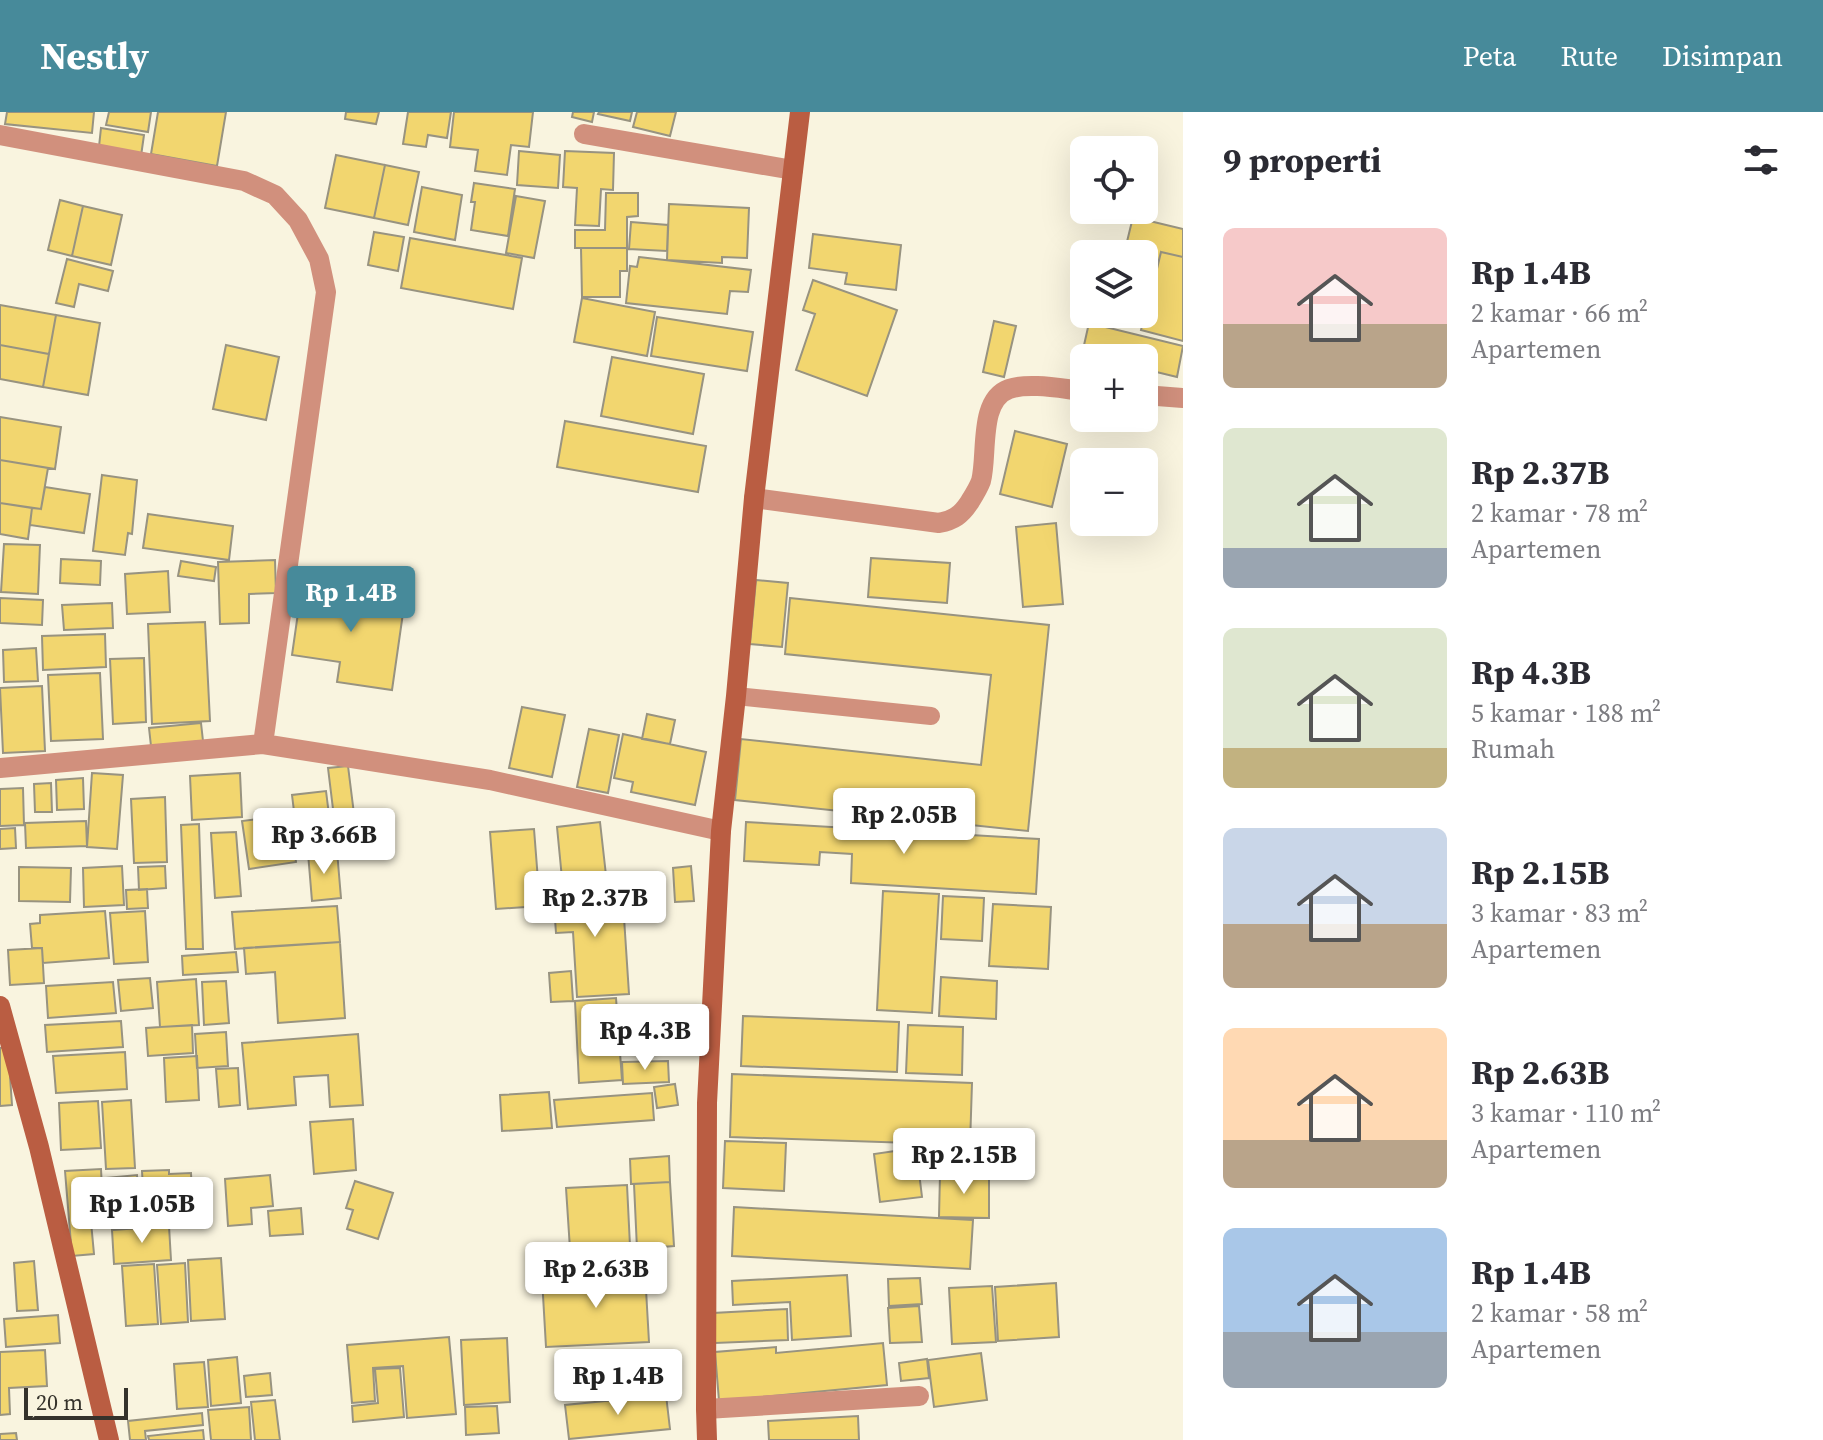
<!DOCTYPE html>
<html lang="id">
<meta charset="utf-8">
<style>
body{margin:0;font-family:"Source Serif 4",serif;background:#f7f7f7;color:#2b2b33;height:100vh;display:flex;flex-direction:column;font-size:30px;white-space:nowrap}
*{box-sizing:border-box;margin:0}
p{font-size:26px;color:#7c7c81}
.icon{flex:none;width:44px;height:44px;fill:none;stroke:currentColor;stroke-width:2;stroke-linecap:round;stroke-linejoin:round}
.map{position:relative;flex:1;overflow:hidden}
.sheet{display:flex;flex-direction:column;background:#fff;width:640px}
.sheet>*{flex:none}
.tools{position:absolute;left:1070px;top:24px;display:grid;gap:16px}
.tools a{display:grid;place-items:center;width:88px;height:88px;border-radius:12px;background:#fff;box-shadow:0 8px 32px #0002;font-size:40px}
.scale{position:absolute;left:24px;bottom:20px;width:104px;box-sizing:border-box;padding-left:8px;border:4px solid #35322b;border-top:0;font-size:22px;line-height:28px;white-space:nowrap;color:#35322b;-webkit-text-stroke:6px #f9f4df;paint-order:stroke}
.price{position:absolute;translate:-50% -68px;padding:0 18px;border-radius:8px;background:#fff;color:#222;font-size:26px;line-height:52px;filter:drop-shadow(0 2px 4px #0008)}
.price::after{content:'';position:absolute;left:50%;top:48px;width:24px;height:18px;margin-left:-12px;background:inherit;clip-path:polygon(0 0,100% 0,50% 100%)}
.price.active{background:#478a9a;color:#fff}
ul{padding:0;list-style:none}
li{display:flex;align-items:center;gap:24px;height:200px;padding:0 40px}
li span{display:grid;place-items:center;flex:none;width:224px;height:160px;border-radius:12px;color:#555}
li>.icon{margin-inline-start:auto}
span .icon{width:96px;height:96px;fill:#fffc;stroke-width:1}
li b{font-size:34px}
h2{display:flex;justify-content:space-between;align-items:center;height:96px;padding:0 40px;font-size:34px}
header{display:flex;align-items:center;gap:48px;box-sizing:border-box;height:112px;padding:0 40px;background:#478a9a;color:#fff}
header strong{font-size:38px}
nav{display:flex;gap:44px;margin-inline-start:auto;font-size:28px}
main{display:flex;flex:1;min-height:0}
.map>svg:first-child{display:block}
.building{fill:#f2d66f;stroke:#989380;stroke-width:2}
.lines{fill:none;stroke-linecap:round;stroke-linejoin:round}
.lane{stroke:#d1907d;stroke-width:18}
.street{stroke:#d1907d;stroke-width:20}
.secondary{stroke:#ba5d42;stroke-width:20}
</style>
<header>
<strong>Nestly</strong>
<nav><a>Peta</a><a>Rute</a><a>Disimpan</a></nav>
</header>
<main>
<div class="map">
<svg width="1183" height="1328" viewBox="0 0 1183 1328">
<rect width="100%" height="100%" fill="#f9f4df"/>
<path class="building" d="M7,0H94L92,21L5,12Z
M109,0H151L148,20L106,13Z
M158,0H226L217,54L151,42Z
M346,0H379L376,12L345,7Z
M408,0H451L447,26L428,23L426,35L403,32Z
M454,0H533L529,35L511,33L507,63L475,59L478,38L450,35Z
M573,0H594L592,10L572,5Z
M599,0H632L630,9L598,2Z
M637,0H676L670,24L633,15Z
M101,16L144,23L140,51L98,44Z
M519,39L560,43L558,76L517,73Z
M565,39L614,41L613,78L601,77L599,114L575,113L577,76L563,75Z
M336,43L385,53L374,106L325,96Z
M385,53L419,60L408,113L374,106Z
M474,71L515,77L508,124L471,118L475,90H471Z
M422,75L462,83L455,128L414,120Z
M606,81H638V104L627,105V136H575V118H605Z
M516,84L545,89L534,146L506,141Z
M60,88L83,94L72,144L48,138Z
M669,92L749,96L747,146L722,145V151L667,148Z
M83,94L122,103L111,153L72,144Z
M1133,105L1183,117V145L1161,140L1156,161L1144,158V142H1124Z
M631,110L668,113L667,139L629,137Z
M374,120L404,125L398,159L368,153Z
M813,122L901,133L896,178L845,172L847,161L809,156Z
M410,126L522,146L513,197L401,176Z
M581,136H627V159H620V185H582Z
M1161,140L1183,145V229L1141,218Z
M639,145L751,158L748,180L730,179L727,202L626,191L630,154L637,155Z
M67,147L113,159L108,179L79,172L74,195L56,191Z
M813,168L897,198L867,284L796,258L815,202L803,198Z
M582,186L655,200L647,244L574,230Z
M0,193L56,203L49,242L0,233Z
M56,203L100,211L88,283L43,275Z
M657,205L753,220L747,259L651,244Z
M994,209L1016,214L1004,265L983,260Z
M1089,211L1183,234L1177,265L1144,257V246H1097L1082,242Z
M0,233L49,242L43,275L0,267Z
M226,233L279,245L266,308L213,297Z
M612,245L704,262L693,322L601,304Z
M0,305L61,315L55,357L0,348Z
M565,309L706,334L698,380L557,355Z
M1015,319L1067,332L1052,395L1000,382Z
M0,348L48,356L41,397L0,391Z
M102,363L137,368L132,422L128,421L125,443L93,439Z
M45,375L90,382L84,421L30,413L32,396L41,397Z
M0,391L32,396L28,427L0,422Z
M148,402L233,414L229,448L143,436Z
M1056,411L1063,492L1023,495L1016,415Z
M4,432L40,433L38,482L1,480Z
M871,446L950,451L947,491L868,485Z
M61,447L101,449L100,473L60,471Z
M275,448L276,481L249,482V511L220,512L218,450Z
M181,449L216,455L214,469L178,464Z
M168,459L170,500L127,502L125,462Z
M756,468L788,471L782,535L750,532Z
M302,473L405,487L392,578L337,570L340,550L292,543Z
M0,486L43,488L42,513L0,511Z
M790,486L1049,513L1028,719L735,688L741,627L981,653L991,563L785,542Z
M112,491L113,516L64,518L62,493Z
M205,510L210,609L152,612L148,512Z
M105,522L106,555L43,558L42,524Z
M36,536L38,569L4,570L3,538Z
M144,546L146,610L113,612L110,547Z
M100,561L103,627L51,629L48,563Z
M42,574L45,639L3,641L0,576Z
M522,595L565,603L552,665L509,656Z
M647,602L675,608L670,632L642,627Z
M201,611L203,629L151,634L149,616Z
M589,617L619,623L608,681L577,675Z
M623,622L706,640L695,693L631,680L633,670L614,666Z
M348,654L354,702L334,705L328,656Z
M92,661L123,663L117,737L87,735Z
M240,661L242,705L192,708L190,664Z
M83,666L84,697L57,698L56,668Z
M51,671L52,700H35L34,672Z
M23,676L24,713L0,714V677Z
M326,679L333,735L299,740L292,683Z
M165,685L167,750L134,751L131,687Z
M289,703L296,750L249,757L242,709Z
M86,709L87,734L26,736L25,711Z
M600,710L607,772L563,777L557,715Z
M746,710L1039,727L1036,782L851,771L852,742L820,740L819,753L744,749Z
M199,712L203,837H186L181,713Z
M15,716L16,736L0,737V717Z
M534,717L540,794L496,797L490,720Z
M236,720L241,784L215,786L211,721Z
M337,739L341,786L312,789L308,741Z
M122,754L124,793L84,795L83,756Z
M165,754L166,776L139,778L138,755Z
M691,754L694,789L675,790L673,756Z
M19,755L71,756L70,790L19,789Z
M622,775L629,882L577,885L573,820L556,821L553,779Z
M147,777L148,796L127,797L126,778Z
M883,779L939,782L932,901L877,898Z
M943,784L984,786L982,829L941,827Z
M993,792L1051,795L1048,857L989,854Z
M337,794L340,830L235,837L232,800Z
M105,799L109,846L43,851L42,836H32L30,812L40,811V803Z
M145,799L148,850L114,852L110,801Z
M340,830L345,906L278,911L275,860L246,862L244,836Z
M42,836L44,871L10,873L8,838Z
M236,840L238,860L183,863L182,844Z
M571,859L573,889L551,890L549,861Z
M941,865L997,869L996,907L939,904Z
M150,866L153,896L121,899L118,868Z
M196,867L199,913L160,915L157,870Z
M226,869L229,911L204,913L202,870Z
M113,870L116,901L48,906L46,874Z
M616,886L622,968L579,971L575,889Z
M743,904L899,910L897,960L741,954Z
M121,909L123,935L47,940L45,913Z
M192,913L193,941L148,944L146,916Z
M908,913L963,915L962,963L906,961Z
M226,920L228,954L197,956L195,922Z
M358,922L363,993L330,995L328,963L294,965L296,993L248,997L242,931Z
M8,935L12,993L0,994V936Z
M125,940L127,977L56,981L53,944Z
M197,944L199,988L166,990L164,946Z
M668,949L669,970L623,972L622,950Z
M238,956L240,993L219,995L216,957Z
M732,962L972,971L970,1033L730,1025Z
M675,972L678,993L657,996L654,975Z
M549,980L552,1016L502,1019L500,983Z
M652,981L654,1008L557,1015L554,988Z
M131,988L135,1056L106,1057L102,990Z
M98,989L101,1036L61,1038L59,991Z
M353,1007L356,1058L314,1062L310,1010Z
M725,1029L786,1031L784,1079L723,1076Z
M916,1036L922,1085L880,1090L874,1042Z
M669,1044L670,1070L631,1072L630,1047Z
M101,1057L102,1077L88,1078L94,1142L72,1144L65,1059Z
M169,1058V1062L191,1061L193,1100L170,1101L171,1111L145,1112L142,1059Z
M137,1063L140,1105L92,1109L90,1079L108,1078L107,1066Z
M270,1063L273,1094L251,1096L252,1112L228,1114L225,1067Z
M940,1063H989V1106L939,1105Z
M355,1069L393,1081L378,1127L347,1117L353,1098L346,1096Z
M670,1070L674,1134L637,1137L634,1072Z
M627,1073L630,1134L570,1137L566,1076Z
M734,1095L973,1108L970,1157L732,1144Z
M301,1096L303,1122L270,1124L268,1099Z
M169,1114L171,1148L114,1152L112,1118Z
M221,1146L225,1207L191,1209L188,1148Z
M34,1149L38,1198L17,1199L14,1151Z
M185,1151L188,1210L161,1212L157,1153Z
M154,1152L158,1212L126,1214L122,1154Z
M645,1160L649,1230L546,1235L542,1166Z
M847,1163L851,1224L792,1228L790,1190L733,1193L732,1169Z
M920,1166L922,1192L889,1194L888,1167Z
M1056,1171L1059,1225L998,1229L995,1175Z
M992,1174L996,1230L952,1232L949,1176Z
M919,1194L922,1230L890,1231L888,1196Z
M787,1197L788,1228L715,1231L713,1201Z
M58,1203L60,1231L6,1235L4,1207Z
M449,1225L456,1302L407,1306L403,1254L373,1256L375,1289L352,1291L347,1233Z
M507,1226L510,1290L464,1293L461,1228Z
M883,1231L887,1273L719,1289L715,1240L776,1235V1241Z
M45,1238L47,1274L9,1276L10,1302L0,1303V1240Z
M981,1241L987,1288L934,1295L928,1248Z
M660,1243L661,1279L591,1282L590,1246Z
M237,1245L241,1291L211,1294L208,1248Z
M927,1247L929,1266L901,1269L899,1251Z
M204,1250L208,1295L177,1297L174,1252Z
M400,1256L404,1305L353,1310L352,1294L378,1291L375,1257Z
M270,1261L272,1283L246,1285L244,1264Z
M666,1283L670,1317L569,1327L565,1293Z
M275,1288L280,1328H255L251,1290Z
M497,1294L499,1321L466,1323L465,1295Z
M249,1295L251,1328H211L208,1298Z
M202,1301L203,1313L145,1319L146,1328H130L128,1309Z
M858,1304L859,1328H769L768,1309Z
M203,1318L204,1328H149L148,1324Z
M16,1321L17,1328H0V1322Z"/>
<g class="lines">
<path class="lane" d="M736,584L931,604"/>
<path class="street" d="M584,22L793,58
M0,23L244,69L275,83L298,108L319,147L326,180L263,632
M1144,283L1183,286
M754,386L939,411C954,408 961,403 969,391C974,383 978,377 981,369C988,343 978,288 1009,277C1029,270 1063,277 1084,279
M0,656L263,632L490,668L721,719
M706,1297L919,1284"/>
<path class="secondary" d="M0,894L39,1035L109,1328
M707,1328L706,1297L707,991L721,719L736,584L754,386L800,0"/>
</g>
</svg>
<div class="tools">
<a><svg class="icon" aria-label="locate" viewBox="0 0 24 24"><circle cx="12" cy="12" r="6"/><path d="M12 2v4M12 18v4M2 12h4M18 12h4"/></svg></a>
<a><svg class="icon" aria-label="layers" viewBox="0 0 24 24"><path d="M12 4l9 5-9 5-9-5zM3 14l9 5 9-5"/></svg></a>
<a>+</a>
<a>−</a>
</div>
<div class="scale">20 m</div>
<b class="price active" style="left:351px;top:522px">Rp 1.4B</b>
<b class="price" style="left:904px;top:744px">Rp 2.05B</b>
<b class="price" style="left:324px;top:764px">Rp 3.66B</b>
<b class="price" style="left:595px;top:827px">Rp 2.37B</b>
<b class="price" style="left:645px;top:960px">Rp 4.3B</b>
<b class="price" style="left:964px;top:1084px">Rp 2.15B</b>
<b class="price" style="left:142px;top:1133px">Rp 1.05B</b>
<b class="price" style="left:596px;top:1198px">Rp 2.63B</b>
<b class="price" style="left:618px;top:1305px">Rp 1.4B</b>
</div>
<section class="sheet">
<h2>9 properti<svg class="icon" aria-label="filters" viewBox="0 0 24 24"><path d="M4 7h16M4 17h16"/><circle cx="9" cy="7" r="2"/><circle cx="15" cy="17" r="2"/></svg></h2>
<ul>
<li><span style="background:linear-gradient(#f6c9c9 60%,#b9a48a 0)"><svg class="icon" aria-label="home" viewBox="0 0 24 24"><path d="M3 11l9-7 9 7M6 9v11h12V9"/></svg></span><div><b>Rp 1.4B</b><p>2 kamar · 66 m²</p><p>Apartemen</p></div></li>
<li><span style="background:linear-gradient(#dfe7d0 75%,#9aa5b1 0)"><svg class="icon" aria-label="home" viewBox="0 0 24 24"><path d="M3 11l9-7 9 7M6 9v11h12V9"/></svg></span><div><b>Rp 2.37B</b><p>2 kamar · 78 m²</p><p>Apartemen</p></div></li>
<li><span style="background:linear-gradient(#dfe7d0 75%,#c2b280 0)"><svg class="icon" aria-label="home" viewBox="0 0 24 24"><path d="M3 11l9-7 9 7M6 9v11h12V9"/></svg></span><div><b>Rp 4.3B</b><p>5 kamar · 188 m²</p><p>Rumah</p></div></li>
<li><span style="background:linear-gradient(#c9d6e8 60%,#b9a48a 0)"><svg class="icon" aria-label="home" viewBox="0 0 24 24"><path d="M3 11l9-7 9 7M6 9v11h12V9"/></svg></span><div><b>Rp 2.15B</b><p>3 kamar · 83 m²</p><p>Apartemen</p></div></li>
<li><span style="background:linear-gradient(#ffd9b3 70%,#b9a48a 0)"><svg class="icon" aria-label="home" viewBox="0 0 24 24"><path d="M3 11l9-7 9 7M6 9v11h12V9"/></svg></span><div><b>Rp 2.63B</b><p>3 kamar · 110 m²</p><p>Apartemen</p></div></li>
<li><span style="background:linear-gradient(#a9c7e8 65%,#9aa5b1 0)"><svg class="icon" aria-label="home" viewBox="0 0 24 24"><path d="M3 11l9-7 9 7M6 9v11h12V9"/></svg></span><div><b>Rp 1.4B</b><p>2 kamar · 58 m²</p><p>Apartemen</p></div></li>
</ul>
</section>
</main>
